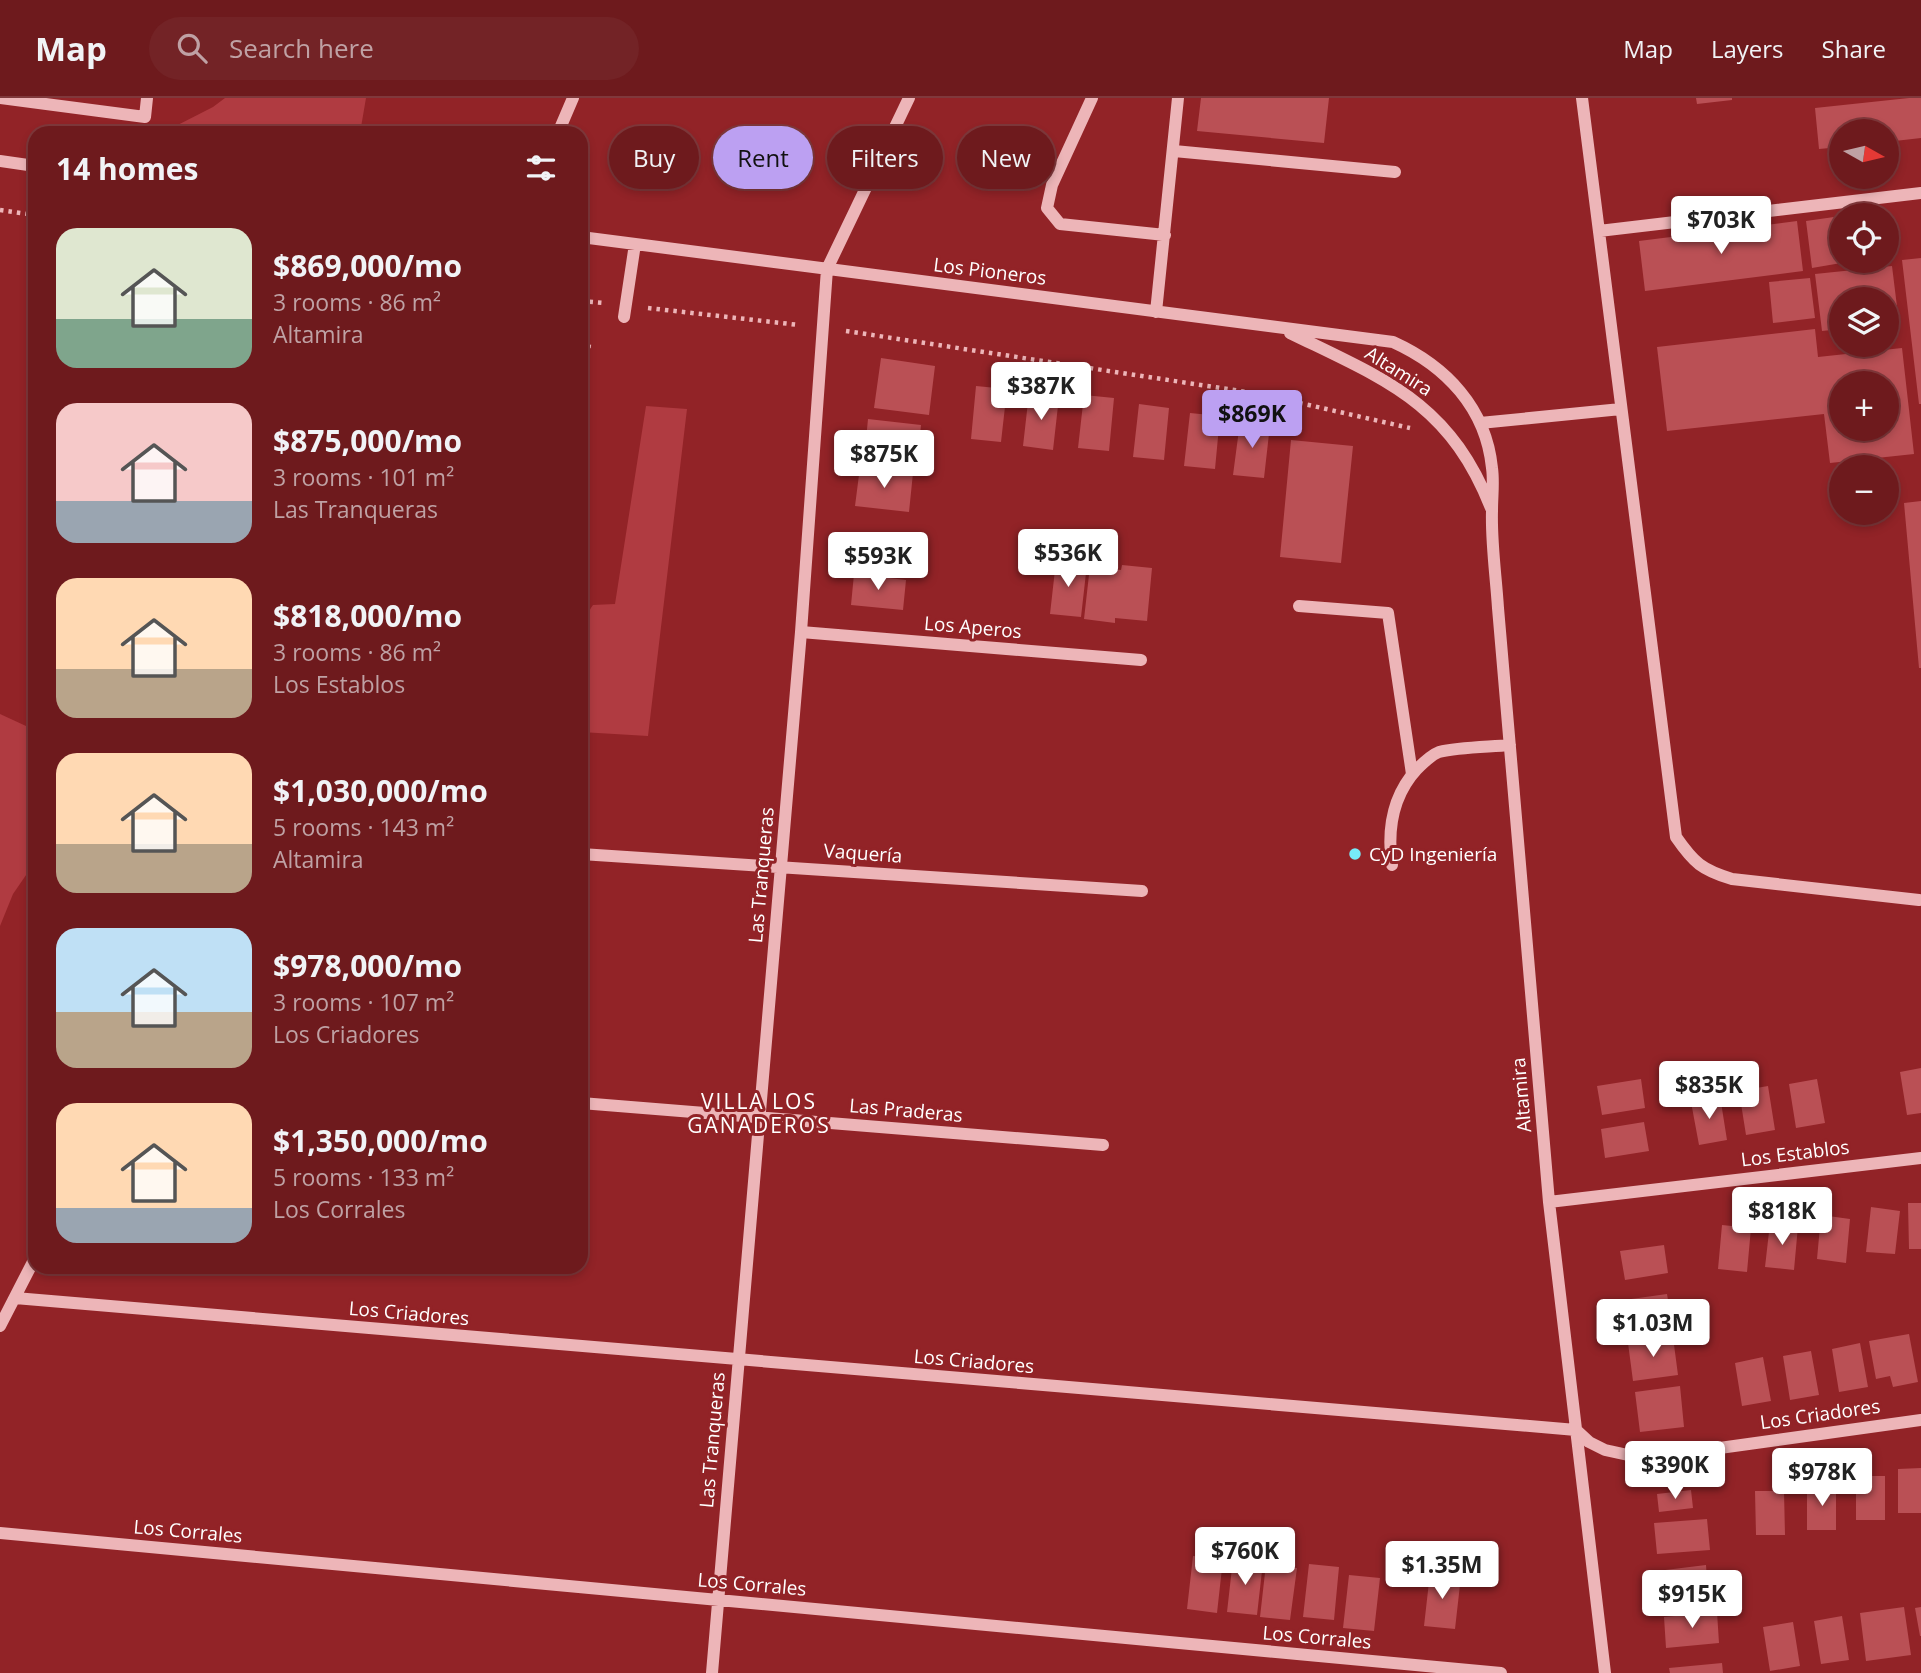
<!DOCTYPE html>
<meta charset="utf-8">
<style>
body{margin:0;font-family:"Open Sans",sans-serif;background:#732326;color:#f1f3f6;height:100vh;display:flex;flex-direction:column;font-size:26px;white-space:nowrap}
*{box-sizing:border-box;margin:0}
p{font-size:23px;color:#bfa1a4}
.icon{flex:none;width:38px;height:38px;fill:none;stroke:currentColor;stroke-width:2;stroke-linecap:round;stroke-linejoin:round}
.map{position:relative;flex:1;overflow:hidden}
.side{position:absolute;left:28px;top:28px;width:560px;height:1148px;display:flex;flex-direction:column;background:#6e1a1d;border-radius:21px;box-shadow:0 4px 10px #0003,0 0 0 2px #80383b}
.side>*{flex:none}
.top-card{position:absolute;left:609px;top:28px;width:665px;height:63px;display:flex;gap:14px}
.needle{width:46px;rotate:98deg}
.controls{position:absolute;left:1829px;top:21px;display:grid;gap:14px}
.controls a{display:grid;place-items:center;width:70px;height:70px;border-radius:50%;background:#6e1a1d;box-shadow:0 4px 10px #0003,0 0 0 2px #80383b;font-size:35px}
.price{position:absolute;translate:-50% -60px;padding:0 16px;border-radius:7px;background:#fff;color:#222;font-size:23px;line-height:46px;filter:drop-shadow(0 2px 4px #0008)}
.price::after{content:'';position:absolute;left:50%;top:42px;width:21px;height:16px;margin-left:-10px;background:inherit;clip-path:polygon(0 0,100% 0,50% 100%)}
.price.current{background:#bca0f2;color:#111}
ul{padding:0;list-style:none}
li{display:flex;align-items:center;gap:21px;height:175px;padding:0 28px}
li span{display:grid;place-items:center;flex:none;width:196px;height:140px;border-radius:21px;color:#555}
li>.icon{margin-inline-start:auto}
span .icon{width:84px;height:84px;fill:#fffc;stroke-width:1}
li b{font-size:30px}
h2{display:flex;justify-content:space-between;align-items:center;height:84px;padding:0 28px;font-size:30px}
.pill{padding:0 24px;border-radius:32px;background:#6e1a1d;box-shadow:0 4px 10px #0003,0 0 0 2px #80383b;font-size:24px;line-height:63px}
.pill.current{background:#bca0f2;color:#111}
header{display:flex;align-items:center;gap:42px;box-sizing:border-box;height:98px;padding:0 35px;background:#6e1a1d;border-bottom:2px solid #80383b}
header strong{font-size:33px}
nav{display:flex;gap:38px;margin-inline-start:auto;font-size:24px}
.search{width:490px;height:63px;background:#732326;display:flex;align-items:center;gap:18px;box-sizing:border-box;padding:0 24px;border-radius:38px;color:#bfa1a4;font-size:26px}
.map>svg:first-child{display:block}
.green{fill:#b03b41}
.building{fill:#ba5055;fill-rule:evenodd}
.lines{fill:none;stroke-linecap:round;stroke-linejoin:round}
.path{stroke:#edb5b8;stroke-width:4.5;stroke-dasharray:3.5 5;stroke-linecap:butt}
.minor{stroke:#edb5b8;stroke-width:12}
.poi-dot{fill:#77eaf8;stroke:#922327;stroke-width:2.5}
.labels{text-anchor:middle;stroke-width:6;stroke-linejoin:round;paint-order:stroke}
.street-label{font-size:19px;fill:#fff;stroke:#922327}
.poi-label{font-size:19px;fill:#fff;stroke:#922327;text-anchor:start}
.neighbourhood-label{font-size:21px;letter-spacing:2px;fill:#fff;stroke:#922327}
</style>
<header>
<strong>Map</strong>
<div class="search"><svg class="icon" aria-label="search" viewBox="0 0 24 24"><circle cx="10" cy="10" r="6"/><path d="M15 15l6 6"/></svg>Search here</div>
<nav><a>Map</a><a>Layers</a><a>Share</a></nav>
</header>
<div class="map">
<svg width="1921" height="1575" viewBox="0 0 1921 1575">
<rect width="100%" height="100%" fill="#922327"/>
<path class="green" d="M225,0H366L360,35H162L213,9Z
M646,308L687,311L648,638L581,634C581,607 576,527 593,507L615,506Z
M0,616L26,628L35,617V764L13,796L0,828Z"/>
<path class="building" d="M1201,0H1329L1324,45L1197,33Z
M1696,0H1732V2L1697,6Z
M1909,0H1921V40L1886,44V33H1841V49L1819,51L1815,10Z
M1841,118V163L1847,164L1812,170L1806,123Z
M1797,123L1803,173L1645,193L1639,143Z
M1921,160V306H1919L1902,162Z
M1892,168L1899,225L1886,226V201H1841V231L1822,233L1815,176Z
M1810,180L1815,220L1773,225L1769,184Z
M1815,231L1818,259L1902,250L1914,356L1830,365L1824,316L1667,333L1657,249ZM1841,285H1886V331H1841Z
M881,260L935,268L929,317L874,310Z
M976,288L1007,291L1001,344L971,341Z
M1029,295L1059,299L1053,352L1023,348Z
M1084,297L1114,300L1109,353L1078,350Z
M1139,306L1169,310L1164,362L1133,359Z
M1190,315L1220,318L1215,371L1184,368Z
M868,321L921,327L918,358L865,352Z
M1240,324L1270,327L1264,380L1233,377Z
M1291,342L1353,348L1341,465L1280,459Z
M860,369L913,375L909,414L855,408Z
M1921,403V570H1919L1904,405Z
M857,434L910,440L907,471L854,465Z
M1056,463L1087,466L1081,519L1050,516Z
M1122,467L1152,470L1147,523L1115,520V525L1084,521L1090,468L1121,472Z
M854,476L906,482L903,512L851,507Z
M1921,970V1015L1907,1017L1900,974Z
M1641,981L1645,1010L1602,1017L1597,988Z
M1817,981L1825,1025L1796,1030L1789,986Z
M1768,988L1775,1032L1746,1037L1739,993Z
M1720,998L1727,1042L1699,1047L1691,1004Z
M1644,1024L1649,1053L1605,1060L1601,1031Z
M1908,1105H1921V1151H1909Z
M1871,1109L1900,1113L1895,1156L1866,1154Z
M1821,1117L1850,1121L1846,1165L1817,1161Z
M1770,1125L1798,1128L1794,1172L1765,1169Z
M1722,1127L1751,1130L1747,1174L1718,1171Z
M1664,1147L1668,1175L1625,1182L1620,1153Z
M1667,1196L1672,1225L1628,1231L1624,1202Z
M1909,1236L1918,1284L1893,1289L1890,1278L1876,1281L1869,1243Z
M1673,1239L1678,1277L1633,1283L1628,1245Z
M1860,1245L1868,1289L1839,1294L1832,1251Z
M1811,1253L1819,1297L1790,1302L1783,1258Z
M1763,1259L1771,1303L1742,1308L1735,1265Z
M1680,1288L1684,1329L1640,1334L1635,1294Z
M1921,1370V1415H1898V1371Z
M1856,1378H1885V1422H1856Z
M1807,1387H1836V1432H1807Z
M1691,1392L1693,1410L1659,1414L1657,1396Z
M1755,1393H1784L1785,1437H1756Z
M1707,1421L1710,1452L1657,1456L1654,1425Z
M1193,1458L1223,1461L1217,1515L1187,1511Z
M1233,1461L1263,1464L1257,1517L1227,1514Z
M1266,1466L1297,1470L1290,1522L1260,1519Z
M1309,1466L1339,1469L1334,1522L1303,1519Z
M1706,1467L1708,1497L1659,1502L1657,1473Z
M1430,1475L1461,1478L1455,1531L1424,1528Z
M1349,1477L1380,1480L1374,1533L1343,1530Z
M1904,1509L1911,1557L1866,1563L1860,1515Z
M1921,1509V1538H1920L1915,1510Z
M1717,1514L1719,1545L1666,1550L1664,1519Z
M1842,1518L1849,1562L1821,1566L1814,1523Z
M1793,1524L1800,1568L1770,1573L1763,1529Z
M1722,1565L1723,1575H1670L1669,1570Z"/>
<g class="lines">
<path class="path" d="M0,112L35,117
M581,203L604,205
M648,210L799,227
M846,233L1260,296L1410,330
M581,245L589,246L581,306"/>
<path class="minor" d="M0,0L145,19L147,0
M1092,0L1052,87L1047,110L1060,126L1165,137
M1582,0L1676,739C1694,765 1702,772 1732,781L1919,802
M558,35L573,0
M1174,53L1395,74
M0,63L35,68
M1599,133L1921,95
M581,139L1393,244C1446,268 1486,310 1492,370C1494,384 1492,398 1492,413C1491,445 1496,478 1498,510L1549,1104L1605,1575
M1156,214L1178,0
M624,219L635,146
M1290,235C1386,282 1449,304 1491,410
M1480,325L1621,311
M1299,508L1388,515L1412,676
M801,534L1141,562
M581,756L1142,793
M1392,767C1387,731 1392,698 1417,671C1423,665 1431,657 1439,654C1459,649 1489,649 1510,647
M581,1005L1103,1047
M1549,1104L1921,1060
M15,1200L1576,1332L1589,1344L1605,1352L1628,1357L1698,1353L1921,1322
M0,1228L35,1160
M0,1435L1501,1575
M712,1575L801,534L827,171L909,0"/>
</g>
<circle class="poi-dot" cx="1355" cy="756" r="7"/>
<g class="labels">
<g class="street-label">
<text transform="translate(990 173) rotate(7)" y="7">Los Pioneros</text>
<text transform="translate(1399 273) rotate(32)" y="7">Altamira</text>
<text transform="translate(973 529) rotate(5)" y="7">Los Aperos</text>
<text transform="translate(863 755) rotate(4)" y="7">Vaquería</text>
<text transform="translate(761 777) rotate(-85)" y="7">Las Tranqueras</text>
<text transform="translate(1521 997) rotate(-95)" y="7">Altamira</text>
<text transform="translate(906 1012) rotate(5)" y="7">Las Praderas</text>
<text transform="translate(1795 1055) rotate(-7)" y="7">Los Establos</text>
<text transform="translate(409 1215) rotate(5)" y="7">Los Criadores</text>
<text transform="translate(974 1263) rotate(5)" y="7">Los Criadores</text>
<text transform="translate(1820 1316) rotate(-8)" y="7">Los Criadores</text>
<text transform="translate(712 1342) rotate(-85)" y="7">Las Tranqueras</text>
<text transform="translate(188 1433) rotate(5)" y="7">Los Corrales</text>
<text transform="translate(752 1486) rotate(5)" y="7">Los Corrales</text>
<text transform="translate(1317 1539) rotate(5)" y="7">Los Corrales</text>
</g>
<g class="poi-label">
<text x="1369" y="763">CyD Ingeniería</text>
</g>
<g class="neighbourhood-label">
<text x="759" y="1011">VILLA LOS<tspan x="759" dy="24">GANADEROS</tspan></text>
</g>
</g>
</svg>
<div class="controls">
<a><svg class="needle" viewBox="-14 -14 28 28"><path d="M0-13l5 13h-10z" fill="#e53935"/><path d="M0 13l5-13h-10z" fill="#bfa1a4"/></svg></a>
<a><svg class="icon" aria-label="locate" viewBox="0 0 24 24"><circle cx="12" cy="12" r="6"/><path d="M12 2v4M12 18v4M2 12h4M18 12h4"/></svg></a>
<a><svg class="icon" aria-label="layers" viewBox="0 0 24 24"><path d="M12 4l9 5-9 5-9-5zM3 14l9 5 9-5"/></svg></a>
<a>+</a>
<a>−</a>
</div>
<b class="price" style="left:1721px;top:158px">$703K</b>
<b class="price" style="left:1041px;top:324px">$387K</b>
<b class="price current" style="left:1252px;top:352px">$869K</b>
<b class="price" style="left:884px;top:392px">$875K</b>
<b class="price" style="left:1068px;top:491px">$536K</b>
<b class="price" style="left:878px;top:494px">$593K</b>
<b class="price" style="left:1709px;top:1023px">$835K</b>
<b class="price" style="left:1782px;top:1149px">$818K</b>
<b class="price" style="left:1653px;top:1261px">$1.03M</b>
<b class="price" style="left:1675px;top:1403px">$390K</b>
<b class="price" style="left:1822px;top:1410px">$978K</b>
<b class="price" style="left:1245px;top:1489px">$760K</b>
<b class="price" style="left:1442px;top:1503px">$1.35M</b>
<b class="price" style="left:1692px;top:1532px">$915K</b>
<div class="top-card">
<a class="pill">Buy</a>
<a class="pill current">Rent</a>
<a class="pill">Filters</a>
<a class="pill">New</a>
</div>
<section class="side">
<h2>14 homes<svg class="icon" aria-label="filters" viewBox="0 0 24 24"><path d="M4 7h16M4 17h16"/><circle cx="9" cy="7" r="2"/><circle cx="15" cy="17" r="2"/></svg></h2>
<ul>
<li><span style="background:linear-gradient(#dfe7d0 65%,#7fa58c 0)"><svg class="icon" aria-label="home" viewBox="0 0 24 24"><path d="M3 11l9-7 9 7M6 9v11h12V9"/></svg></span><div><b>$869,000/mo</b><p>3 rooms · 86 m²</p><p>Altamira</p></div></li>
<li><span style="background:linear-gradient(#f6c9c9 70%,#9aa5b1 0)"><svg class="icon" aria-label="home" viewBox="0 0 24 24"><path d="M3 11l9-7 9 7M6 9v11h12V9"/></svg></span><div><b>$875,000/mo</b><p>3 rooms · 101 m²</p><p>Las Tranqueras</p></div></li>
<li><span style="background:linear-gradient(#ffd9b3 65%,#b9a48a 0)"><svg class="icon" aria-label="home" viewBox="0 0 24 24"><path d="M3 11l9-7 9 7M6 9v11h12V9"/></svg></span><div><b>$818,000/mo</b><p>3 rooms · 86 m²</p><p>Los Establos</p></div></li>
<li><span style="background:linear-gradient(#ffd9b3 65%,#b9a48a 0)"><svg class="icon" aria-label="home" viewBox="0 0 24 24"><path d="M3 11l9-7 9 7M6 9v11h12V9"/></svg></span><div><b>$1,030,000/mo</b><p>5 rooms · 143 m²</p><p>Altamira</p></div></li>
<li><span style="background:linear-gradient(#bfe0f5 60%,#b9a48a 0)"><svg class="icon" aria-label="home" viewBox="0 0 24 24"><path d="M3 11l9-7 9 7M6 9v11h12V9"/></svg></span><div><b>$978,000/mo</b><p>3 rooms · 107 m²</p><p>Los Criadores</p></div></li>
<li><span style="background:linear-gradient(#ffd9b3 75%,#9aa5b1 0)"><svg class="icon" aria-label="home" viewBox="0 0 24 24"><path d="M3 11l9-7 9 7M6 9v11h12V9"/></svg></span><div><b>$1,350,000/mo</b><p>5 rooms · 133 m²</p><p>Los Corrales</p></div></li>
</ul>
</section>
</div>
